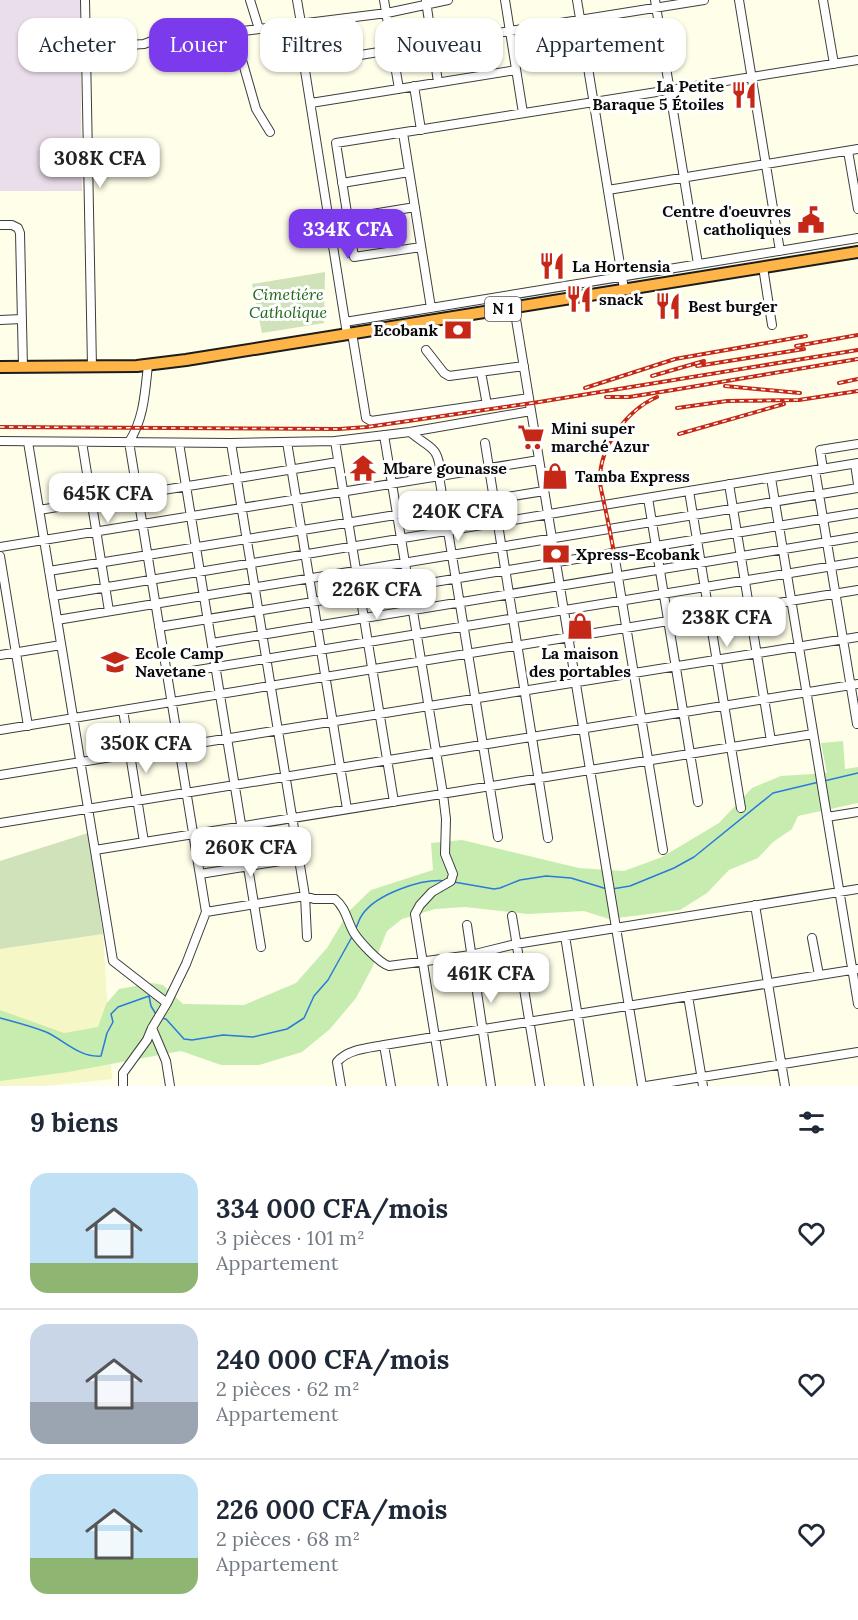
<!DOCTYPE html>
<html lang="fr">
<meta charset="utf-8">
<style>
body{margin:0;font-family:Lora,serif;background:#f6f6f7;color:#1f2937;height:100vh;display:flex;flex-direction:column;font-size:22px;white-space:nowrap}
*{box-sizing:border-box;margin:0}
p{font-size:20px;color:#747a83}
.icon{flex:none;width:33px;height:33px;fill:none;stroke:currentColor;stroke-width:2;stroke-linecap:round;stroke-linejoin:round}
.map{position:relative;height:1086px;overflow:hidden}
.details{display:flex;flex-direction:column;background:#fff;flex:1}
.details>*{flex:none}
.banner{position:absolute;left:18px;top:18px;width:822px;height:54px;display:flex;gap:12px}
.price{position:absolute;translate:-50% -51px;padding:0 14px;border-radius:12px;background:#fff;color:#222;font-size:20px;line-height:39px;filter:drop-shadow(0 2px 3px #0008)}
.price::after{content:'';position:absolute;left:50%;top:36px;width:18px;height:14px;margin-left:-9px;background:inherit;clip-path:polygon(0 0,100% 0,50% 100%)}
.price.selected{background:#7c3aed;color:#fff}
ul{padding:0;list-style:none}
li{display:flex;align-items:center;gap:18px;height:150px;padding:0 30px}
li+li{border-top:2px solid #e0e1e3}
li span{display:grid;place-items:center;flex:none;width:168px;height:120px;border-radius:18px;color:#555}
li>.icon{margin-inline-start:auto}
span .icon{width:72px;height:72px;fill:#fffc;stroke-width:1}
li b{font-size:26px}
h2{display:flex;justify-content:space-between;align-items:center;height:72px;padding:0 30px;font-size:26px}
.tag{padding:0 21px;border-radius:18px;background:#fff;box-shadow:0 2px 4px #0004;font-size:21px;line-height:54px}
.tag.selected{background:#7c3aed;color:#fff}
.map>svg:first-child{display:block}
.industrial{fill:#ebdeeb}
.farmland{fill:#f5f7c7}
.green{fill:#c7ecb0}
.cemetery{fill:#cfe2b9}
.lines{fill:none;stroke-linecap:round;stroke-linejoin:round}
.stream{stroke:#2a7bd9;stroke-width:1.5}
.minor-casing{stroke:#3e3e3e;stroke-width:10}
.highway-casing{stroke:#1c1c1c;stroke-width:14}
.minor{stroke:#fff;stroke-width:8}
.highway{stroke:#ffb447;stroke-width:10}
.rail-casing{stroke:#c62818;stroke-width:4}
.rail{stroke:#fff;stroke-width:1.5;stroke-dasharray:4.5;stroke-linecap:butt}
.labels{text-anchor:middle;stroke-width:6;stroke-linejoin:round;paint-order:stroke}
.shield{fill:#fff;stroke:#545454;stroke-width:1.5}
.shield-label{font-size:15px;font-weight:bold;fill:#0b0b0b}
.poi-label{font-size:16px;font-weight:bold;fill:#0b0b0b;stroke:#fff;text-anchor:start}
.park-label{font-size:16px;font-style:italic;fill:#1d6717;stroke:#fff}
</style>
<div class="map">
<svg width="858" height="1086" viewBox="0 0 858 1086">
<rect width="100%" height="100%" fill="#fffee9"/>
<path class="industrial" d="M0,0H80L82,191H0Z"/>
<path class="farmland" d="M103,934L112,1079L45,1086H0V949Z"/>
<path class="green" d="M843,741L845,769L858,767V803L798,816L792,829L773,842L758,858L729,870L707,893L680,910L609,919L584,911L528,914L465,907L435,909L402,919L387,931L372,968L356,998L330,1029L302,1052L259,1065H221L181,1051L68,1072L0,1081V1010L64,1033L98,1027L106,1004L119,989L152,983L163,985L183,1004L244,1005L296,983L327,948L349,911L371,890L433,870L431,843L462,840L579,868L624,871L662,857L719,823L752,788L781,776L827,773L821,743Z"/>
<path class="cemetery" d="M325,272L324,323L262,333L252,284Z
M88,833L103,934L0,949V861Z"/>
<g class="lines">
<path class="stream" d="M824,781L858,773
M454,882L494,889L500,888L520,880L546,876L571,878L607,889
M612,889L630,886L674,868L694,857L773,793L819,782
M356,928C358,924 359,919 362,915C376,894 422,878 447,881
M0,1018C15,1022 31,1026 46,1032C64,1040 80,1058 101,1056L107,1033L113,1022L111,1014L118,1007L149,996L151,1006L157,1016
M161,1018L166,1019L184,1039L192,1040L223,1035L253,1037L287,1029L304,1018L314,996L328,980L353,935"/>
<defs>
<path id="minor" d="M85,0L92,367
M250,0L259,29
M297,0L301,23L304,64L347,334
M384,0L399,89
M505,0L523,113
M577,0L624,289
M655,0L698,264
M739,0L780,251
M823,0L834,64
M426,1L438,82
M234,32L256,109L270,132
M85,48L144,44L162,37L219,34L387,13L448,0
M304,64L704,0
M414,86L421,130
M311,103L516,70
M403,133L431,308
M848,151L858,209
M342,183L409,172
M608,190L858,149
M348,218L415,207
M0,225H12L18,228L20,233L23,367
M421,247L354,257L336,143L858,60
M763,267L772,325
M514,307L642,1086
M0,320L22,319
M345,322L858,238
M352,333L366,418L371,421L529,398
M426,350L444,373L449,376L524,366
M481,372L487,405
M410,432C431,450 438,444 441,476
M384,435L443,794L446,819L445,854L453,874L451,881L432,892L420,905L415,914L443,1086
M0,441L231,443L335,441L410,432L531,411
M335,441L394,802
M28,442L113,961L167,1003
M82,442L109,611
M287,442L347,809
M179,443L261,947
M231,443L305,896L307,937
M485,443L548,838
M855,464L858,484
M823,469L820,450L858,444
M815,470L857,724
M439,476L498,837
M771,478L858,1004
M729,484L771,741
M689,491L741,808
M648,498L698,802
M39,510L338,462
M0,547L539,460
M614,553L663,850
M0,556L28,726
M49,571L544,491
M53,596L858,463
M57,620L858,488
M159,627L858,513
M212,643L858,537
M0,655L61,645
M167,675L858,562
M123,710L144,842
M0,730L858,590
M0,775L858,637
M827,817L858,812
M0,823L858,684
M95,850L813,734
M200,874L299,858
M755,905L785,1086
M206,912L305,896L314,899H335C346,908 347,921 354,933C360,942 379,963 389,966L471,955L516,944L858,889
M512,916L540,1086
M467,925L491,1086
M565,936L589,1086
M812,938L819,975
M688,996L703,1086
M152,1028L166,1061L170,1086
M384,1045L391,1086
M123,1086V1073L147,1040L152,1028L167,1003L186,964L206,912L129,442C144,419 145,392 148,365
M341,1086L337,1062C348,1049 369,1048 384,1045L858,969
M646,1086L858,1052"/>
<path id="highway" d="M0,367L137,366L186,360L858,252"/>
</defs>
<use href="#minor" class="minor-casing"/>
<use href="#highway" class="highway-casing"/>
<use href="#minor" class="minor"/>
<use href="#highway" class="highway"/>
<defs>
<path id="rail" d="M796,346L858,335
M697,366L804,349
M652,376L704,361
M839,383L858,379
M725,386L800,393
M585,388L675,359L806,336
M606,397H629L673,390L858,359
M677,408L727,401L799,400L858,391
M0,427L339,429L367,427L539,402L858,350
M679,434L784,404
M614,553C611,537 608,520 604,503C603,496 600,488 600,481C599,447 627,410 657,397"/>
</defs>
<use href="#rail" class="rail-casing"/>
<use href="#rail" class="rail"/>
</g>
<defs>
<symbol id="restaurant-bare" viewBox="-9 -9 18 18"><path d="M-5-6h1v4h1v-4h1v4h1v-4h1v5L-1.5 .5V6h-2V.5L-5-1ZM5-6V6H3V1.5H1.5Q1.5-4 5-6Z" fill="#c62818" stroke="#fff" stroke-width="2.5" paint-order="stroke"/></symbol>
<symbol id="civic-bare" viewBox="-9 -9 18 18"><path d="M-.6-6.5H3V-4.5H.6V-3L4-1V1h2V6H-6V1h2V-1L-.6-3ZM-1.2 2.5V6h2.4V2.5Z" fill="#c62818" stroke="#fff" stroke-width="2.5" paint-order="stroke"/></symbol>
<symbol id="bank-bare" viewBox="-9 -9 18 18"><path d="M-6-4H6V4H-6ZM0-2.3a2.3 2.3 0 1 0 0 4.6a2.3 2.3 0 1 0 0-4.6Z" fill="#c62818" stroke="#fff" stroke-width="2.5" paint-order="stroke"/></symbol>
<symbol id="supermarket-bare" viewBox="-9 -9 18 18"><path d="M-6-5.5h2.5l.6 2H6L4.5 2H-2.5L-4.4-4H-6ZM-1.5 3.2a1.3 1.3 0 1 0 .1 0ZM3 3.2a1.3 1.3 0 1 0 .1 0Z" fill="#c62818" stroke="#fff" stroke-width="2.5" paint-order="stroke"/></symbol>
<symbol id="temple-bare" viewBox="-9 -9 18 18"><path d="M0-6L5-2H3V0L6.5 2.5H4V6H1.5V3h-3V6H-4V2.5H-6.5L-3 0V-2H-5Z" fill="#c62818" stroke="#fff" stroke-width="2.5" paint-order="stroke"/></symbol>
<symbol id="shop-bare" viewBox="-9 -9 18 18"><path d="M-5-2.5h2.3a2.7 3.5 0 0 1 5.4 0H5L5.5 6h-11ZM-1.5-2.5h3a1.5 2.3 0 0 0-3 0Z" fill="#c62818" stroke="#fff" stroke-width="2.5" paint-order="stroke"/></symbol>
<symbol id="school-bare" viewBox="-9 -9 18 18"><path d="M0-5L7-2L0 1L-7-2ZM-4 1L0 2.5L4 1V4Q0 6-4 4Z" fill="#c62818" stroke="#fff" stroke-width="2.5" paint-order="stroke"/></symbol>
</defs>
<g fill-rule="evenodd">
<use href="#restaurant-bare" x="725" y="76" width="38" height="38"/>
<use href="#civic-bare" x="792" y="201" width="38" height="38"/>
<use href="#restaurant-bare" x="533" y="247" width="38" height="38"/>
<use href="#restaurant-bare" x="560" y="280" width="38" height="38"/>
<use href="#restaurant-bare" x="649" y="287" width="38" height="38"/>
<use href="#bank-bare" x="439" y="311" width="38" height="38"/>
<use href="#supermarket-bare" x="512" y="418" width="38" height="38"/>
<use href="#temple-bare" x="344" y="449" width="38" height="38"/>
<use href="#shop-bare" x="536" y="457" width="38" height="38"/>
<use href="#bank-bare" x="537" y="535" width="38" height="38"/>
<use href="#shop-bare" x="561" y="607" width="38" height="38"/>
<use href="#school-bare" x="96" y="643" width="38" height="38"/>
</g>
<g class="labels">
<rect class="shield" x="485" y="297" width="36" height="24" rx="4.5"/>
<g class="shield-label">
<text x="503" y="314">N 1</text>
</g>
<g class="poi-label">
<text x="724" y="92" text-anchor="end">La Petite<tspan x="724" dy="18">Baraque 5 Étoiles</tspan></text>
<text x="791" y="217" text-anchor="end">Centre d'oeuvres<tspan x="791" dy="18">catholiques</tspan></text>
<text x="572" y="272">La Hortensia</text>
<text x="599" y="305">snack</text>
<text x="688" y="312">Best burger</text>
<text x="438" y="336" text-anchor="end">Ecobank</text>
<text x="551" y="434">Mini super<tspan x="551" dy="18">marché Azur</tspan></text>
<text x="383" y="474">Mbare gounasse</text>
<text x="575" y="482">Tamba Express</text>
<text x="576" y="560">Xpress-Ecobank</text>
<text x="135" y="659">Ecole Camp<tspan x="135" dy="18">Navetane</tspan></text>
<text x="580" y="659" text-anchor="middle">La maison<tspan x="580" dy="18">des portables</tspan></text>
</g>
<g class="park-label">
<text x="288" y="300">Cimetiére<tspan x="288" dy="18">Catholique</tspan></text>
</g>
</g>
</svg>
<b class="price" style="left:100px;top:189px">308K CFA</b>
<b class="price selected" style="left:348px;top:260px">334K CFA</b>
<b class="price" style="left:108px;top:524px">645K CFA</b>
<b class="price" style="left:458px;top:542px">240K CFA</b>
<b class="price" style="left:377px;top:620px">226K CFA</b>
<b class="price" style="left:727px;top:648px">238K CFA</b>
<b class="price" style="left:146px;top:774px">350K CFA</b>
<b class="price" style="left:251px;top:878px">260K CFA</b>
<b class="price" style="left:491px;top:1004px">461K CFA</b>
<div class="banner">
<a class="tag">Acheter</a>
<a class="tag selected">Louer</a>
<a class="tag">Filtres</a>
<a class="tag">Nouveau</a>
<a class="tag">Appartement</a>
</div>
</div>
<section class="details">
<h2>9 biens<svg class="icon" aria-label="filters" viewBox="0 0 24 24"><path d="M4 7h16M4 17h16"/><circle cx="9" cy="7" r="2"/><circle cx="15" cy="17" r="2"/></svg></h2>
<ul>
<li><span style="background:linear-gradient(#bfe0f5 75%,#8fb573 0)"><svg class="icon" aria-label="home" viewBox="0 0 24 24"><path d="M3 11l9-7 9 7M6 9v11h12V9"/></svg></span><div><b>334 000 CFA/mois</b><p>3 pièces · 101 m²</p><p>Appartement</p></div><svg class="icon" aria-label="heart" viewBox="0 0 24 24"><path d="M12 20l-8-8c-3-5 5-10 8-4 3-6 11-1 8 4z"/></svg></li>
<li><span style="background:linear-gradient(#c9d6e8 65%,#9aa5b1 0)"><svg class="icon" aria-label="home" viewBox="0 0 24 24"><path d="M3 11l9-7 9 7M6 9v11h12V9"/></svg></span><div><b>240 000 CFA/mois</b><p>2 pièces · 62 m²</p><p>Appartement</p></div><svg class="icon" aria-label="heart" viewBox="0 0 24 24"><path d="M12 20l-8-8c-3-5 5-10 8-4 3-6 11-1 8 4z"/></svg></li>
<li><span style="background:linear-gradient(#bfe0f5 70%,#8fb573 0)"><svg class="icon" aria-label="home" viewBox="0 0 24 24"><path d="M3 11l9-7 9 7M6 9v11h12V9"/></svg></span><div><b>226 000 CFA/mois</b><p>2 pièces · 68 m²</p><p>Appartement</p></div><svg class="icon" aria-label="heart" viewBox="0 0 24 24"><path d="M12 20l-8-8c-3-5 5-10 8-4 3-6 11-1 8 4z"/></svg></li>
</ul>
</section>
